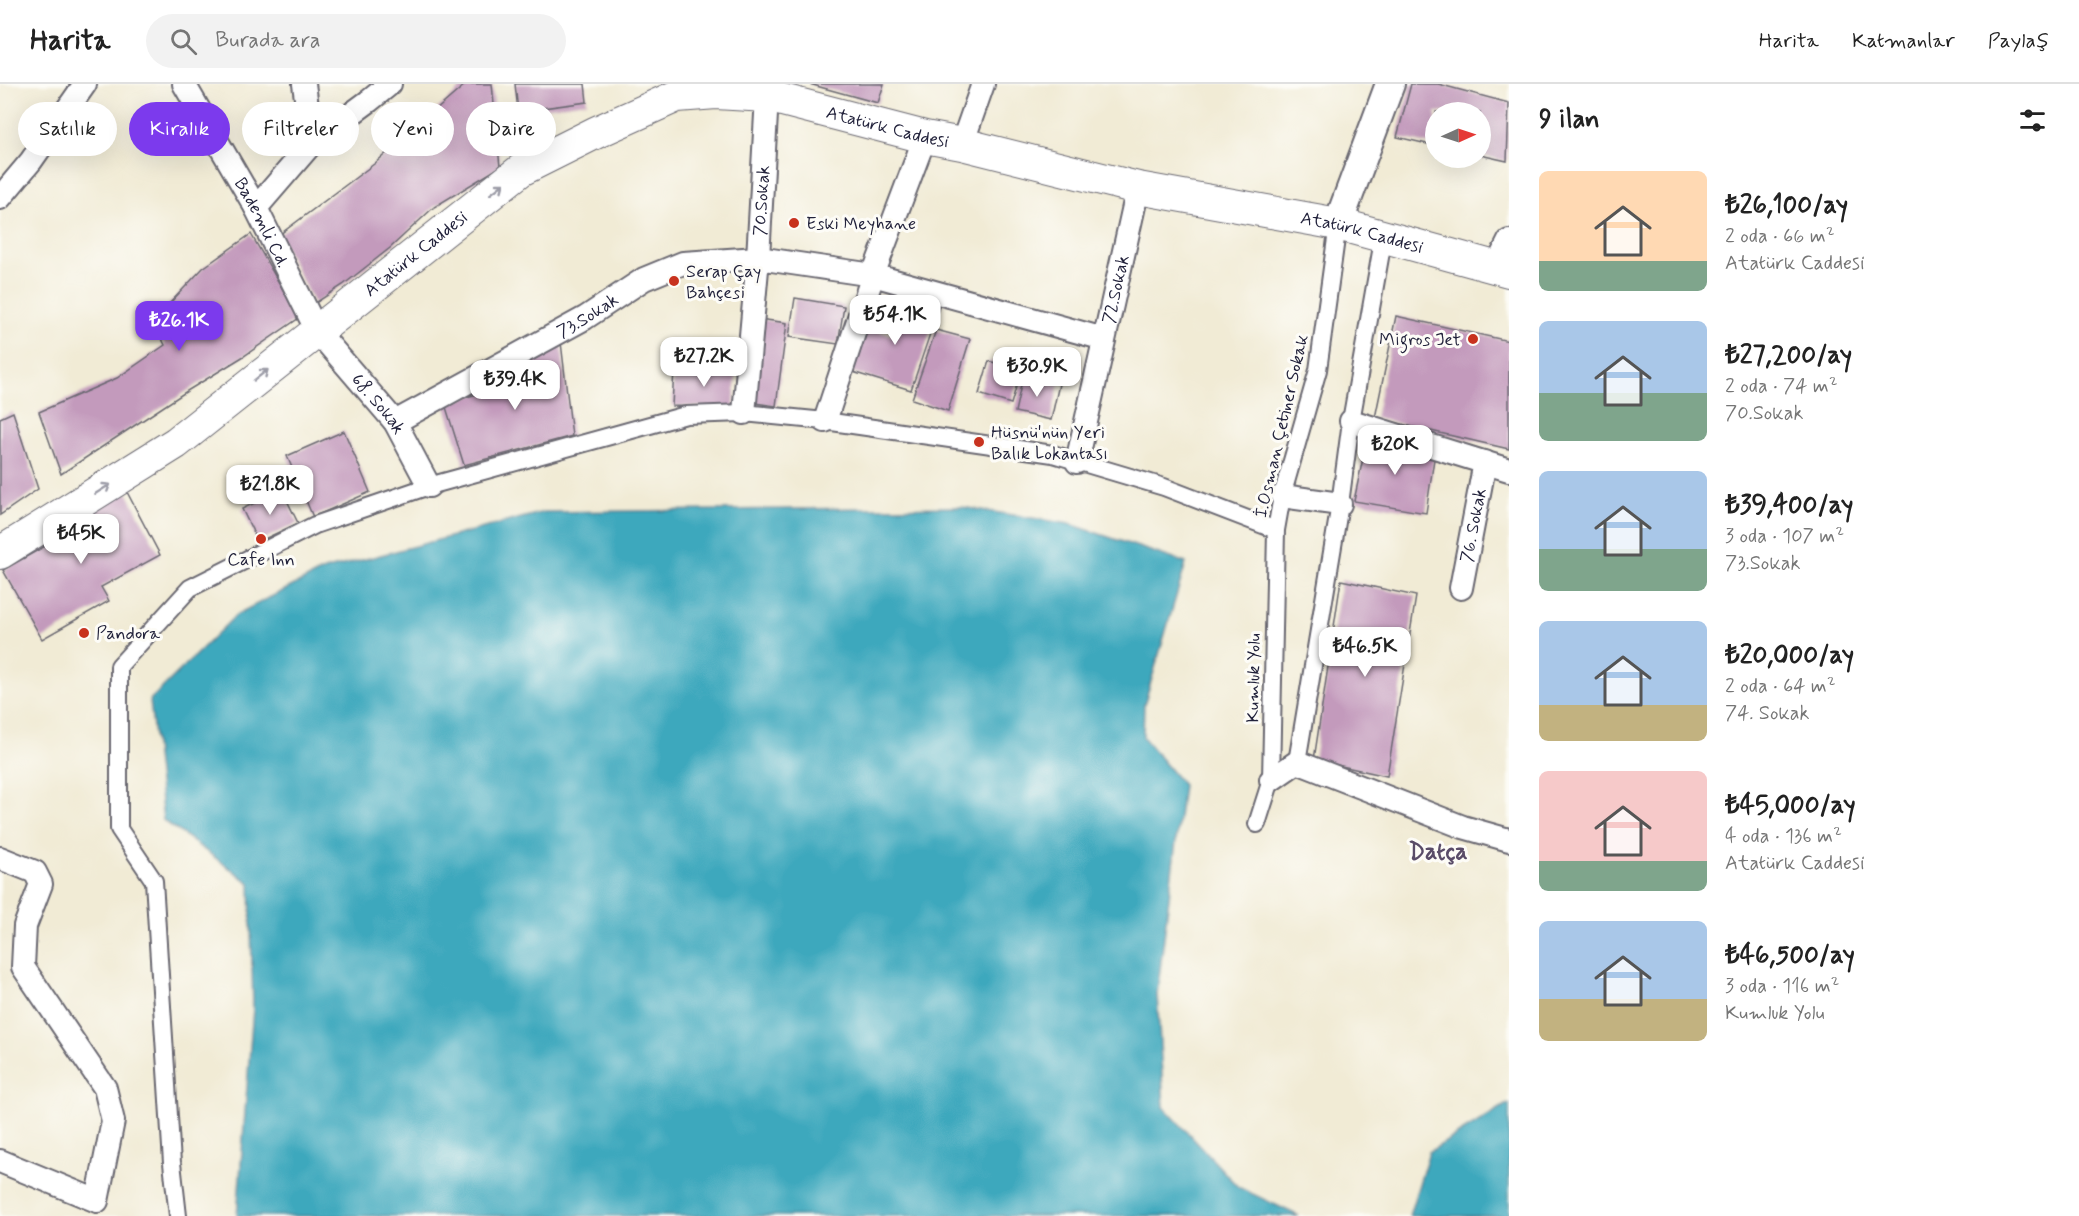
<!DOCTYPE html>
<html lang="tr">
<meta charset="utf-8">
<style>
body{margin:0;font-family:Mynerve,sans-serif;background:#f2f2f2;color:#222;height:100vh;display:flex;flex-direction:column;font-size:22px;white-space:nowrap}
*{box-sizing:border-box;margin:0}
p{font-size:20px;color:#767676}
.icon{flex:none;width:33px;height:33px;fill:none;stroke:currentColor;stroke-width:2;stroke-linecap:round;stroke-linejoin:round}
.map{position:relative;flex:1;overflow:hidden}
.side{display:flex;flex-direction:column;background:#fff;width:570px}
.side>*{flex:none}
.banner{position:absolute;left:18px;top:18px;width:570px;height:54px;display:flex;gap:12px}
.needle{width:39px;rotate:87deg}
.controls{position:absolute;left:1425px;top:18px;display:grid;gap:12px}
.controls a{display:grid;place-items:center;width:66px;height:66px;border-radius:50%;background:#fff;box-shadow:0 6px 24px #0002;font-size:30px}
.price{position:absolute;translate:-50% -51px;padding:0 14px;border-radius:12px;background:#fff;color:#222;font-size:20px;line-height:39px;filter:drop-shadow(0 2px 3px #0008)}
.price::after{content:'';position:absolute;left:50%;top:36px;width:18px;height:14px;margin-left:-9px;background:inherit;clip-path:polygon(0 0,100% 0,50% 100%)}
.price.selected{background:#7c3aed;color:#fff}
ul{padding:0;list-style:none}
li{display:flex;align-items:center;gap:18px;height:150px;padding:0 30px}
li span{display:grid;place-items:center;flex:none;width:168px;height:120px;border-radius:9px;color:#555}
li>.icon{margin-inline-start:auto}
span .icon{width:72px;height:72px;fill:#fffc;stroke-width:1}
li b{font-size:26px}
h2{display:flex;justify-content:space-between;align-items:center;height:72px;padding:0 30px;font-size:26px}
.tag{padding:0 21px;border-radius:27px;background:#fff;box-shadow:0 6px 24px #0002;font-size:21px;line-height:54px}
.tag.selected{background:#7c3aed;color:#fff}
header{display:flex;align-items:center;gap:36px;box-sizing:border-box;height:84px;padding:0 30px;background:#fff;border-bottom:2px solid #e0e0e0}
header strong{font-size:28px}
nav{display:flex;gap:33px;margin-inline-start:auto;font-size:21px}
.search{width:420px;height:54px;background:#f2f2f2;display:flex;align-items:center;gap:15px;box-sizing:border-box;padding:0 21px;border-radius:33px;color:#767676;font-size:22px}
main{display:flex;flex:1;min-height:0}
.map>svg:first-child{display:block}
.water{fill:#3da8bd;stroke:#30657c;stroke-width:1.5}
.building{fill:#c39abc}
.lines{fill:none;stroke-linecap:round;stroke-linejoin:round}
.pedestrian-casing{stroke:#6a6871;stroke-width:20}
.minor-casing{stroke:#6a6871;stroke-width:26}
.tertiary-casing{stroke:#6a6871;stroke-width:32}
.secondary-casing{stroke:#6a6871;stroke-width:34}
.pedestrian{stroke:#fff;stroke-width:16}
.minor{stroke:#fff;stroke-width:22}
.tertiary{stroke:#fff;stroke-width:28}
.secondary{stroke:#fff;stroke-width:32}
.oneway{stroke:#9c9ca7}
.poi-dot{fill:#c8321e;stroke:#fdfcf7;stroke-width:2}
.labels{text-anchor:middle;stroke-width:6;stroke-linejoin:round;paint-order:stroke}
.street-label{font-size:18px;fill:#22223b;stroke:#fdfcf7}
.poi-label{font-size:18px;fill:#22223b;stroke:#fdfcf7;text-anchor:start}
.district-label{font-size:24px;font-weight:bold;fill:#5a4c68;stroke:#fdfcf7}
</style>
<header>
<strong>Harita</strong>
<div class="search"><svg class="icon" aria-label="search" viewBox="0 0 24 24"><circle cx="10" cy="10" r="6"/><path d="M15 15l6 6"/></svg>Burada ara</div>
<nav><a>Harita</a><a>Katmanlar</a><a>Paylaş</a></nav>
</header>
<main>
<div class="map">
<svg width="1509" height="1132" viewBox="0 0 1509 1132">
<rect width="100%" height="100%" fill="#fdfcf7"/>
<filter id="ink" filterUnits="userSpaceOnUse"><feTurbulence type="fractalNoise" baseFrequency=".0167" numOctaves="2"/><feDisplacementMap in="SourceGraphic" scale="12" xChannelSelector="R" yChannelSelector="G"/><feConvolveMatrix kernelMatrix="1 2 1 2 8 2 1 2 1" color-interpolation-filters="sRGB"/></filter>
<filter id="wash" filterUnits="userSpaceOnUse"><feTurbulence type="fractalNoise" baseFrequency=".008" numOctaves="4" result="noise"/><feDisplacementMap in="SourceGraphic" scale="24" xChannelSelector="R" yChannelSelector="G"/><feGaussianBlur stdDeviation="1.35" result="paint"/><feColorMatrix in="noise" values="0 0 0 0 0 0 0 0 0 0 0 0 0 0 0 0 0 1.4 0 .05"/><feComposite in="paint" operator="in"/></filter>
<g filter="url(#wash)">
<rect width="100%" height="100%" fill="#f1ebd5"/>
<path class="water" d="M962,423L1070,440L1186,479L1144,621L1143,653L1183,701L1157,910L1164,1023L1238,1103L1299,1132H237L253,925L250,799L163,736L150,616L237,530L324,486L544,428Z
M1507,1020H1509V1132H1409L1429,1068Z"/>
<g id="blocks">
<path class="building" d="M466,0H492L500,83L434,123L390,164L343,201L314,220L279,151L374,80Z
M515,0H585L587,18L543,24L545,42L528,44L529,52L521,53Z
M809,0H884L878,19Z
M1411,0H1438L1509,19L1507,77L1480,71V28H1436V62L1397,53Z
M251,150L299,234L244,272L187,307L61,390L39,328L117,294L165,261L153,237L203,184Z
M906,212L939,223L911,306L846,286L859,242L892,251Z
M795,214L844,222L838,260L789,253Z
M1396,232L1509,257V365L1375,334Z
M759,235L787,239L776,322L748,318Z
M936,246L970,255L948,327L912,315Z
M561,258L572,352L464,381L445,320L509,300L510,283Z
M989,277L1021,287L1011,320L979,310Z
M674,285L736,287L734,324L672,322Z
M1023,292L1059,300L1051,336L1015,328Z
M13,328L38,405L0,431V334Z
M344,347L370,408L313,433L287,372Z
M1367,355L1435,368L1426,429L1354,417Z
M282,406L298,439L258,458L242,425Z
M127,408L160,471L101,503L109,517L42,555L3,486L70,448L65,441Z
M1341,496L1416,512L1387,692L1314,676Z"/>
</g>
</g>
<g filter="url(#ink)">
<use href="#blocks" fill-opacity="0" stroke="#6a6871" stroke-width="1.5"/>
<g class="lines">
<defs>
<path id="pedestrian" d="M1297,678L1340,420L1351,337L1384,151
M1257,740L1271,696L1276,446L1282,412L1318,286L1338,140
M178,1132L172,1079L154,797L119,745V582L190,504L315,441L429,402L686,331L744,329L825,337L1053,370L1164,403L1276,446"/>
<g id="minor">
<path id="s1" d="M184,0L256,124L317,247L395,338L429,402"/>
<path d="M304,0L312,59"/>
<path d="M962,60L983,0"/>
<path d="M0,114L31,77L85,0"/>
<path d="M256,124L312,59L369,17L390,0"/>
<path d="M1496,183L1509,157"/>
<path id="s2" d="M744,329L758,174L767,12L772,0"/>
<path d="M825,337L873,191L925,53"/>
<path d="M1351,337L1509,386"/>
<path id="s3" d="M395,338L585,234L644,195L683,179L758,174L873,191L1104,255"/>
<path id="s4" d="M1077,378L1138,104"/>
<path d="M1282,412L1340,420"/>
<path id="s5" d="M1461,504L1485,378"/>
<path d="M1271,696L1297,678L1463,743L1509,756"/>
<path d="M0,774L35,788L41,800L25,842L23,883L105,1004L113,1037L97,1117L0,1077"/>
</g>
<path id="tertiary" d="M1338,140L1390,0"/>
<g id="secondary">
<path id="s6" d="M0,469L176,359L521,86L597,48L677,12L716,9L767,12L925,53L962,60L1138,104L1338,140L1509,187"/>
</g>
</defs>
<use href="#pedestrian" class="pedestrian-casing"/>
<use href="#minor" class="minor-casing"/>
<use href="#tertiary" class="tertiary-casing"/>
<use href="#secondary" class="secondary-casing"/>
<use href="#pedestrian" class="pedestrian"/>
<use href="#minor" class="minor"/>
<use href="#tertiary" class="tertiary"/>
<use href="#secondary" class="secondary"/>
</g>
<defs><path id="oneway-shaft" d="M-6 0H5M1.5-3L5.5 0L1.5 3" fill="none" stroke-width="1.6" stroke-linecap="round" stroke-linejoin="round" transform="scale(1.5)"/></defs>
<g class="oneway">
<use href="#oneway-shaft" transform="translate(497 105) rotate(-38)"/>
<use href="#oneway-shaft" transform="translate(261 291) rotate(-38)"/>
<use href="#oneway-shaft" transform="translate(103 405) rotate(-32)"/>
</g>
</g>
<g class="poi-dot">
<circle cx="794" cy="139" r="6"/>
<circle cx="674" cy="197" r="6"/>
<circle cx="1473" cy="255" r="6"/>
<circle cx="979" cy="358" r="6"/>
<circle cx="261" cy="455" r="6"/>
<circle cx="84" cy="549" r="6"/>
</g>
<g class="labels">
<g class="street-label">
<text dy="6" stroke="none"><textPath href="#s6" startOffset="1035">Atatürk Caddesi</textPath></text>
<text dy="6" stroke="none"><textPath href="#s2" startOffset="213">70.Sokak</textPath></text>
<text dy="6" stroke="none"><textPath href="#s1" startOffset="159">Bademli Cd.</textPath></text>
<text dy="6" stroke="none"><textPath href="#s6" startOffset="1521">Atatürk Caddesi</textPath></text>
<text dy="6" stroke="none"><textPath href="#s6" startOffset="513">Atatürk Caddesi</textPath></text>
<text dy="6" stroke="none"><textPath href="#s4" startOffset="177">72.Sokak</textPath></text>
<text dy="6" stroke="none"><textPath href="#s3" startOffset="220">73.Sokak</textPath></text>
<text dy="6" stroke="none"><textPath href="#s1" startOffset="376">68. Sokak</textPath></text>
<text transform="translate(1281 342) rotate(-77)" y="6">İ.Osman Çetiner Sokak</text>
<text dy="6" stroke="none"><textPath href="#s5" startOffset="64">76. Sokak</textPath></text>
<text transform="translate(1253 594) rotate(-89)" y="6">Kumluk Yolu</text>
</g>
<g class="poi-label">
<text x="806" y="145">Eski Meyhane</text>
<text x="686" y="193">Serap Çay<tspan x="686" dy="21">Bahçesi</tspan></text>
<text x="1461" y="261" text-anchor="end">Migros Jet</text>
<text x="991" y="354">Hüsnü'nün Yeri<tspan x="991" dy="21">Balık Lokantası</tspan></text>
<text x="261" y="481" text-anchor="middle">Cafe Inn</text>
<text x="96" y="555">Pandora</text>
</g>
<g class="district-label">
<text x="1438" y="775">Datça</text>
</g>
</g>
</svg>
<div class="controls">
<a><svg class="needle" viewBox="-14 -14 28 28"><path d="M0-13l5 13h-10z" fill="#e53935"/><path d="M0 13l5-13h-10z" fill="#767676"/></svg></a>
</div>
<b class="price" style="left:895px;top:262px">₺54.1K</b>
<b class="price selected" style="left:179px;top:268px">₺26.1K</b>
<b class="price" style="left:704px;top:304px">₺27.2K</b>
<b class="price" style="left:1037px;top:314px">₺30.9K</b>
<b class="price" style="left:515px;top:327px">₺39.4K</b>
<b class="price" style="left:1395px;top:392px">₺20K</b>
<b class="price" style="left:270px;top:432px">₺21.8K</b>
<b class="price" style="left:81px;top:481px">₺45K</b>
<b class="price" style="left:1365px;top:594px">₺46.5K</b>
<div class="banner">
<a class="tag">Satılık</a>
<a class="tag selected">Kiralık</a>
<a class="tag">Filtreler</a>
<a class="tag">Yeni</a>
<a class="tag">Daire</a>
</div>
</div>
<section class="side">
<h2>9 ilan<svg class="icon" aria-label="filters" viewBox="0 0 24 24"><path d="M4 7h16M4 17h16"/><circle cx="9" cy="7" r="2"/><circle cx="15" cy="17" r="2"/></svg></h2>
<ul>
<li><span style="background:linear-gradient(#ffd9b3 75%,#7fa58c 0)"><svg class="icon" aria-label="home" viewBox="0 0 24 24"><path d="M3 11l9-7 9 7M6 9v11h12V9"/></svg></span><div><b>₺26,100/ay</b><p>2 oda · 66 m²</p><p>Atatürk Caddesi</p></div></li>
<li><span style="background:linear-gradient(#a9c7e8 60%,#7fa58c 0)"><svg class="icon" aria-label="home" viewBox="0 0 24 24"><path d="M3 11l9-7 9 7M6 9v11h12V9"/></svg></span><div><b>₺27,200/ay</b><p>2 oda · 74 m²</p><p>70.Sokak</p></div></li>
<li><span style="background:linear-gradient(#a9c7e8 65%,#7fa58c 0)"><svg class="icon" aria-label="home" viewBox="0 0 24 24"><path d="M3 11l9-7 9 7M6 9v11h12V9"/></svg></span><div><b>₺39,400/ay</b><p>3 oda · 107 m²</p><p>73.Sokak</p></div></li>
<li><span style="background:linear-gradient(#a9c7e8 70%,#c2b280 0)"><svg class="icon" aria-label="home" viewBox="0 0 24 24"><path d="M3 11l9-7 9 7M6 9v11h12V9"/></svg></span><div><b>₺20,000/ay</b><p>2 oda · 64 m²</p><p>74. Sokak</p></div></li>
<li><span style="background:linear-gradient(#f6c9c9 75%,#7fa58c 0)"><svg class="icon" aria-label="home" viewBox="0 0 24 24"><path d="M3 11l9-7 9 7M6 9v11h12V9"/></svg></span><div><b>₺45,000/ay</b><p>4 oda · 136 m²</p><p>Atatürk Caddesi</p></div></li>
<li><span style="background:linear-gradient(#a9c7e8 65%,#c2b280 0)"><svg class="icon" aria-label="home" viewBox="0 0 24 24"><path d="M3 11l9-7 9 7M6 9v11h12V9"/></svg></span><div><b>₺46,500/ay</b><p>3 oda · 116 m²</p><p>Kumluk Yolu</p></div></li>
</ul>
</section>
</main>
